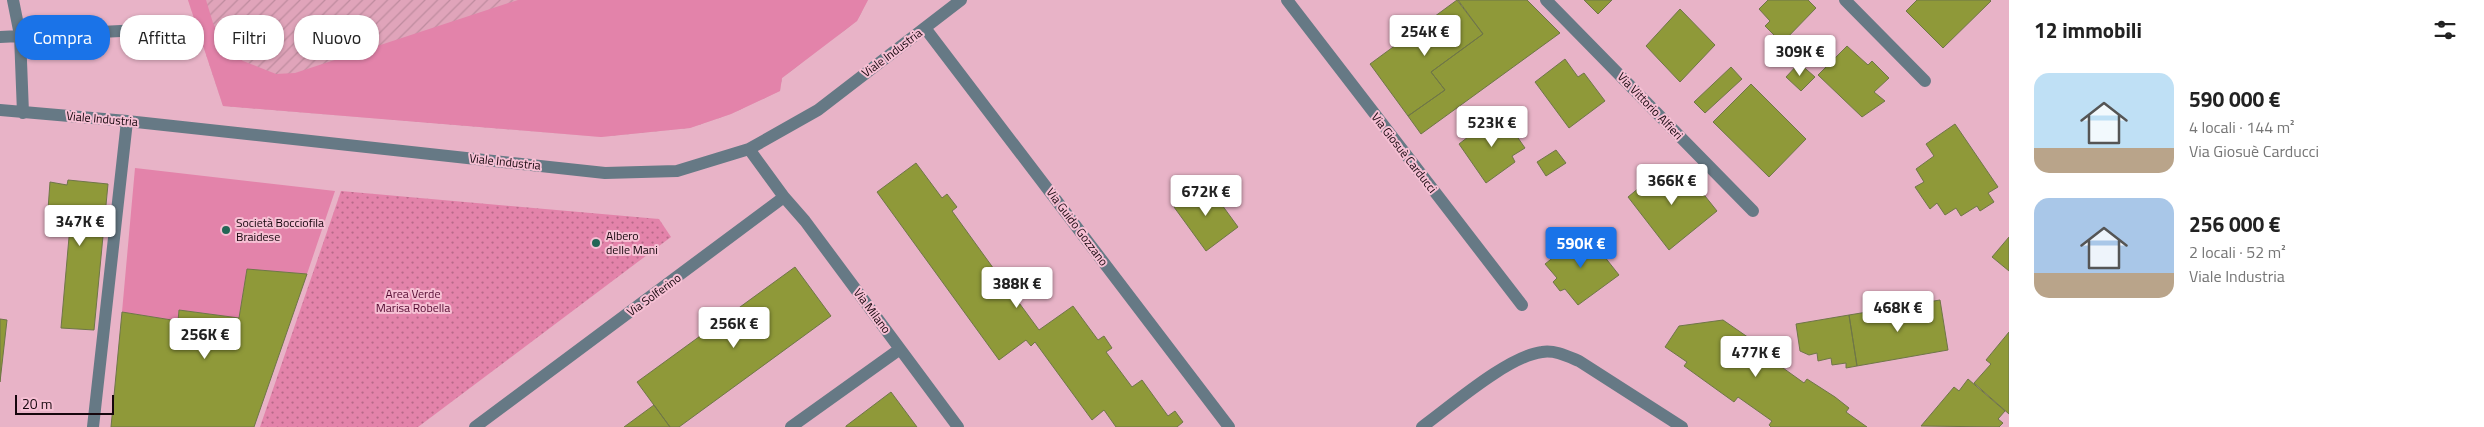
<!DOCTYPE html>
<html lang="it">
<meta charset="utf-8">
<style>
body{margin:0;font-family:"Titillium Web",sans-serif;background:#f2f2f2;color:#222;height:100vh;display:flex;flex-direction:column;font-size:19px;white-space:nowrap}
*{box-sizing:border-box;margin:0}
p{font-size:16px;color:#767676}
.icon{flex:none;width:28px;height:28px;fill:none;stroke:currentColor;stroke-width:2;stroke-linecap:round;stroke-linejoin:round}
.map{position:relative;flex:1;overflow:hidden}
.drawer{display:flex;flex-direction:column;background:#fff;width:475px}
.drawer>*{flex:none}
.guide{position:absolute;left:15px;top:15px;width:475px;height:45px;display:flex;gap:10px}
.scale{position:absolute;left:15px;bottom:12px;width:99px;box-sizing:border-box;padding-left:5px;border:2px solid #16060d;border-top:0;font-size:14px;line-height:18px;white-space:nowrap;color:#16060d;-webkit-text-stroke:4px #f6c0d4;paint-order:stroke}
.price{position:absolute;translate:-50% -42px;padding:0 11px;border-radius:5px;background:#fff;color:#222;font-size:16px;line-height:32px;filter:drop-shadow(0 1px 2px #0008)}
.price::after{content:'';position:absolute;left:50%;top:30px;width:15px;height:11px;margin-left:-8px;background:inherit;clip-path:polygon(0 0,100% 0,50% 100%)}
.price.active{background:#1a73e8;color:#fff}
ul{padding:0;list-style:none}
li{display:flex;align-items:center;gap:15px;height:125px;padding:0 25px}
li span{display:grid;place-items:center;flex:none;width:140px;height:100px;border-radius:15px;color:#555}
li>.icon{margin-inline-start:auto}
span .icon{width:60px;height:60px;fill:#fffc;stroke-width:1}
li b{font-size:21px}
h2{display:flex;justify-content:space-between;align-items:center;height:60px;padding:0 25px;font-size:21px}
.chip{padding:0 18px;border-radius:20px;background:#fff;box-shadow:0 1px 4px #0004;font-size:18px;line-height:45px}
.chip.active{background:#1a73e8;color:#fff}
main{display:flex;flex:1;min-height:0}
.map>svg:first-child{display:block}
.industrial{fill:url(#industrial-furrows)}
.grass{fill:#e383aa}
.park{fill:url(#park-dots)}
.building{fill:#8f9939;stroke:#6f7648}
.lines{fill:none;stroke-linecap:round;stroke-linejoin:round}
.minor{stroke:#667985;stroke-width:12}
.poi-dot{fill:#236656;stroke:#f6c0d4;stroke-width:2}
.labels{text-anchor:middle;stroke-width:4;stroke-linejoin:round;paint-order:stroke}
.street-label{font-size:12px;fill:#16060d;stroke:#f6c0d4}
.poi-label{font-size:12px;fill:#16060d;stroke:#f6c0d4;text-anchor:start}
.park-label{font-size:12px;fill:#530a30;stroke:#f6c0d4}
</style>
<main>
<div class="map">
<svg width="2009" height="427" viewBox="0 0 2009 427">
<defs>
<pattern id="industrial-furrows" width="10" height="10" patternUnits="userSpaceOnUse" patternTransform="scale(1.25)"><rect width="10" height="10" fill="#e0a4ba"/><path d="M-1 1l2-2M0 10L10 0M9 11l2-2" fill="none" stroke="#bf8c9f"/></pattern>
<pattern id="park-dots" width="8" height="8" patternUnits="userSpaceOnUse" patternTransform="scale(1.25)"><rect width="8" height="8" fill="#e383aa"/><path d="M2 2h.1M6 6h.1" fill="none" stroke="#b76989" stroke-width="1.8" stroke-linecap="round"/></pattern>
</defs>
<rect width="100%" height="100%" fill="#e8b3c7"/>
<path class="industrial" d="M188,0H868L857,21L782,78L780,91L731,114L690,128L601,137L223,106Z"/>
<path class="grass" d="M188,0H206L213,23L225,47L243,61L276,74L295,73L518,0H868L857,21L782,78L780,91L731,114L690,128L601,137L223,106Z
M135,168L335,191L307,274L247,269L239,318L179,310L178,321L122,312Z"/>
<path class="park" d="M341,191L659,219L671,237L418,427H260Z"/>
<path class="building" d="M1457,0L1483,34L1431,72L1445,90L1408,116L1370,64Z
M1458,0H1527L1560,33L1421,134L1408,116L1445,90L1431,72L1483,34Z
M1584,0H1612L1598,14Z
M1768,0H1808L1816,8L1782,43L1765,26L1770,21L1759,9Z
M1917,0H1990L1991,1L1943,48L1906,11Z
M1680,9L1715,45L1680,82L1646,46Z
M1847,46L1868,65L1872,61L1889,78L1874,92L1885,101L1862,117L1818,75Z
M1565,59L1578,77L1584,73L1605,101L1569,128L1535,82Z
M1799,63L1815,77L1801,91L1786,77Z
M1731,67L1742,79L1705,113L1694,102Z
M1751,84L1806,139L1769,177L1713,122Z
M1500,112L1525,148L1512,156L1515,162L1486,183L1459,144Z
M1955,124L1998,187L1988,193L1994,202L1980,211L1977,206L1961,216L1956,208L1945,215L1937,203L1930,209L1915,187L1924,182L1916,169L1934,156L1926,144Z
M1556,150L1566,163L1546,176L1537,162Z
M916,163L942,198L947,194L957,207L952,211L1004,283L1009,279L1019,292L1014,296L1039,330L1073,306L1098,340L1104,336L1112,348L1106,352L1132,387L1142,380L1168,416L1175,411L1183,422L1177,427H1116L1104,410L1092,420L1035,342L1031,346L1026,340L999,360L877,192Z
M1681,166L1717,211L1669,250L1628,197L1658,172L1664,180Z
M68,180L108,184L94,330L61,328L70,226L47,223L50,182L67,185Z
M1206,183L1238,227L1206,251L1174,207Z
M1585,232L1619,275L1578,305L1565,289L1560,291L1553,282L1557,278L1545,264Z
M2009,237V271L1992,257Z
M795,267L831,316L679,427H670L637,382Z
M247,269L307,274L254,427H111L122,312L178,321L179,310L239,318Z
M1940,300L1948,350L1857,366L1849,315Z
M1849,315L1857,366L1846,368V363L1832,365L1831,358L1818,361L1817,353L1809,355L1800,351L1796,324Z
M0,319L7,320L0,382Z
M1723,320L1765,349L1762,353L1804,383L1807,379L1835,397L1849,408L1846,412L1867,427H1771L1769,425L1772,421L1738,397L1734,402L1684,366L1687,362L1665,347L1679,326Z
M2009,332V414L1974,383L1991,364L1986,360Z
M1968,379L2005,411L1998,419L2003,423L1999,427L1921,426L1954,387L1959,391Z
M891,392L917,427H846V426Z
M654,405L670,427H624Z"/>
<g class="lines">
<path class="minor" d="M13,0L20,35L23,113
M1287,0L1522,305
M1546,0L1753,211
M1845,0L1925,81
M925,28L1229,427
M0,37L181,28
M0,110L127,121L605,173L677,171L749,149L818,110L961,0
M784,197L805,221L958,427
M93,427L127,121
M475,427L784,197L749,149
M791,427L900,349
M1422,427C1451,406 1508,356 1542,352C1555,350 1567,356 1579,361L1682,427"/>
</g>
<g class="poi-dot">
<circle cx="226" cy="230" r="5"/>
<circle cx="596" cy="243" r="5"/>
</g>
<g class="labels">
<g class="street-label">
<text transform="translate(892 53) rotate(-37)" y="4">Viale Industria</text>
<text transform="translate(1650 106) rotate(46)" y="4">Via Vittorio Alfieri</text>
<text transform="translate(102 119) rotate(5)" y="4">Viale Industria</text>
<text transform="translate(1404 153) rotate(52)" y="4">Via Giosuè Carducci</text>
<text transform="translate(505 162) rotate(6)" y="4">Viale Industria</text>
<text transform="translate(1077 227) rotate(53)" y="4">Via Guido Gozzano</text>
<text transform="translate(654 295) rotate(-36)" y="4">Via Solferino</text>
<text transform="translate(872 311) rotate(53)" y="4">Via Milano</text>
</g>
<g class="poi-label">
<text x="236" y="227">Società Bocciofila<tspan x="236" dy="14">Braidese</tspan></text>
<text x="606" y="240">Albero<tspan x="606" dy="14">delle Mani</tspan></text>
</g>
<g class="park-label">
<text x="413" y="298">Area Verde<tspan x="413" dy="14">Marisa Robella</tspan></text>
</g>
</g>
</svg>
<div class="scale">20 m</div>
<b class="price" style="left:1425px;top:57px">254K €</b>
<b class="price" style="left:1800px;top:77px">309K €</b>
<b class="price" style="left:1492px;top:148px">523K €</b>
<b class="price" style="left:1672px;top:206px">366K €</b>
<b class="price" style="left:1206px;top:217px">672K €</b>
<b class="price" style="left:80px;top:247px">347K €</b>
<b class="price active" style="left:1581px;top:269px">590K €</b>
<b class="price" style="left:1017px;top:309px">388K €</b>
<b class="price" style="left:1898px;top:333px">468K €</b>
<b class="price" style="left:734px;top:349px">256K €</b>
<b class="price" style="left:205px;top:360px">256K €</b>
<b class="price" style="left:1756px;top:378px">477K €</b>
<div class="guide">
<a class="chip active">Compra</a>
<a class="chip">Affitta</a>
<a class="chip">Filtri</a>
<a class="chip">Nuovo</a>
</div>
</div>
<section class="drawer">
<h2>12 immobili<svg class="icon" aria-label="filters" viewBox="0 0 24 24"><path d="M4 7h16M4 17h16"/><circle cx="9" cy="7" r="2"/><circle cx="15" cy="17" r="2"/></svg></h2>
<ul>
<li><span style="background:linear-gradient(#bfe0f5 75%,#b9a48a 0)"><svg class="icon" aria-label="home" viewBox="0 0 24 24"><path d="M3 11l9-7 9 7M6 9v11h12V9"/></svg></span><div><b>590 000 €</b><p>4 locali · 144 m²</p><p>Via Giosuè Carducci</p></div></li>
<li><span style="background:linear-gradient(#a9c7e8 75%,#b9a48a 0)"><svg class="icon" aria-label="home" viewBox="0 0 24 24"><path d="M3 11l9-7 9 7M6 9v11h12V9"/></svg></span><div><b>256 000 €</b><p>2 locali · 52 m²</p><p>Viale Industria</p></div></li>
</ul>
</section>
</main>
